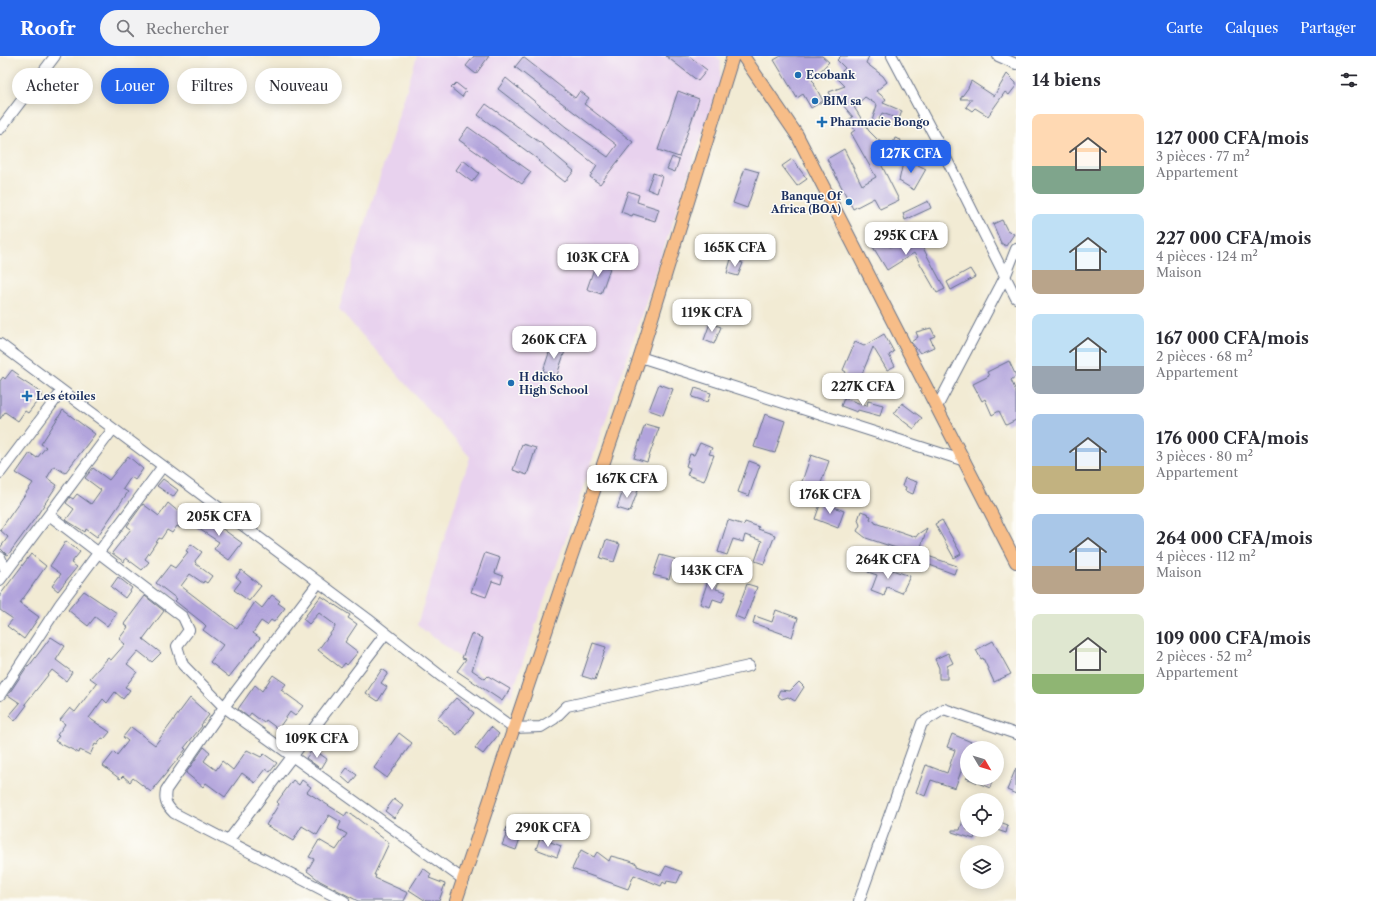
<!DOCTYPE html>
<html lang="fr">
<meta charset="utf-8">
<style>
body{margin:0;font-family:"Libre Caslon Text",serif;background:#f2f2f3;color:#2b2b33;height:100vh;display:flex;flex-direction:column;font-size:15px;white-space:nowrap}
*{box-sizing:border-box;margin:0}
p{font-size:13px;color:#7c7c81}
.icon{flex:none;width:22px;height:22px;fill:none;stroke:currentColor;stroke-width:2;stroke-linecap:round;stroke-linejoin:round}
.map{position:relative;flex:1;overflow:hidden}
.sheet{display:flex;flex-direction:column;background:#fff;width:360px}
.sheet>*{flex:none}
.top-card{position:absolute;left:12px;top:12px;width:380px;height:36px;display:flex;gap:8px}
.needle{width:26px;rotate:128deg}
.tools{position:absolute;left:960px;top:685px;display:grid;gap:8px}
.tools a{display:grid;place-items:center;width:44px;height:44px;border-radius:50%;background:#fff;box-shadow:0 2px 10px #0003;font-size:20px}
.price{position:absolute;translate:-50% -34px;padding:0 9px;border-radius:8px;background:#fff;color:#222;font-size:13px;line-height:26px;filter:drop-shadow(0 1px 2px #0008)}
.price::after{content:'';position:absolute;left:50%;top:24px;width:12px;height:9px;margin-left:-6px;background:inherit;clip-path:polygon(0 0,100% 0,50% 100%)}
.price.selected{background:#2563eb;color:#fff}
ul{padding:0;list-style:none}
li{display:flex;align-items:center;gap:12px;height:100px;padding:0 16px}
li span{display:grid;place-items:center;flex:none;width:112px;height:80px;border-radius:8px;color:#555}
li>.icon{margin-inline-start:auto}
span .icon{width:48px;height:48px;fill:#fffc;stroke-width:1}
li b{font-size:17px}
h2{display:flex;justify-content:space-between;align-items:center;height:48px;padding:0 16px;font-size:17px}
.chip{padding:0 14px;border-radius:18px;background:#fff;box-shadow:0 2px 10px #0003;font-size:14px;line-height:36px}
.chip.selected{background:#2563eb;color:#fff}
header{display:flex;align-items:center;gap:24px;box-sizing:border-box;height:56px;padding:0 20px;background:#2563eb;color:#fff}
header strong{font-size:19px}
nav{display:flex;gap:22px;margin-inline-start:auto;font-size:14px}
.search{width:280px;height:36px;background:#f2f2f3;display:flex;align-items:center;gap:10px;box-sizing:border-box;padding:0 14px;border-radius:22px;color:#7c7c81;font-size:15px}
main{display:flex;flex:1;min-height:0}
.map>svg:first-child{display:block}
.built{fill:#e8d2ee}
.building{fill:#b2a4dc}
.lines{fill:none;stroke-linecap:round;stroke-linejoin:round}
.minor-casing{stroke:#667187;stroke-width:12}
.major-casing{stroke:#667187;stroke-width:14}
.minor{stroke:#fff;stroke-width:10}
.major{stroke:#f7bd88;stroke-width:12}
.poi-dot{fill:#1f6fb2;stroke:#fdfcf7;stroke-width:1.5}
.labels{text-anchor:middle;stroke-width:3;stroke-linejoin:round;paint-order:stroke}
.poi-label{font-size:11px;font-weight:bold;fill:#1b2f5e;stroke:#fdfcf7;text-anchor:start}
</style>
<header>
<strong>Roofr</strong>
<div class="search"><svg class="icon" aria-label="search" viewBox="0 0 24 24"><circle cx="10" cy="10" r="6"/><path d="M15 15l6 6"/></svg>Rechercher</div>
<nav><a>Carte</a><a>Calques</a><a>Partager</a></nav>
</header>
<main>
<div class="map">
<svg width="1016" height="845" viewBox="0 0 1016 845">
<rect width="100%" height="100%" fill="#fdfcf7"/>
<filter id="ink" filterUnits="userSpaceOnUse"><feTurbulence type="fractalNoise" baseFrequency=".025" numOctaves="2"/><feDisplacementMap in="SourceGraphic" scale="8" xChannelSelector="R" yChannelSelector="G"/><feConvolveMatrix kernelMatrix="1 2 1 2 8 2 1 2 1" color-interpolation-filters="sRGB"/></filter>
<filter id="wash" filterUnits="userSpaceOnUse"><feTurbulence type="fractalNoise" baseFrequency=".012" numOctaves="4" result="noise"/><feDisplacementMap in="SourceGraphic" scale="16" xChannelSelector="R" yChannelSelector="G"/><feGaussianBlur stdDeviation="0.9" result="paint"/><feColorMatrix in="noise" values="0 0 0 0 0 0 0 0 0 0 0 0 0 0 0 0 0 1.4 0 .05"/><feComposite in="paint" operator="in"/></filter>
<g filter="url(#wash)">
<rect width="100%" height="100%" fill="#f2ebd4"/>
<path class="built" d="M417,0H716L721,5L720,26L565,485L511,640L417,569L470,401L339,253Z"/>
<g id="blocks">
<path class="building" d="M474,0H489L476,18L466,10Z
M666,0H689L707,14L698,25Z
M781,0H822L829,6L812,24L815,27L814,28L823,45L811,52L803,38L797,42L774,4Z
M841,0H869L866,7L883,20L887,26L876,35L886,43L883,47L902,55L899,63L882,57L876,70L871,68L877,49L865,41L854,51L869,75L878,84L891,92L895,82L901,84L893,108L886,106L887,103L877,100L899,144L880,153L874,142L853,153L827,103L844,93L862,129L876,121L851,77L855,74L848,64L853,61L837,42L833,44L829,36L845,30L836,21L845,12L837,4Z
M523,1L575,42L580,35L589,42L584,48L633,86L600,128L590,121L597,110L498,33L506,22L566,71L608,101L617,89L515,11Z
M1007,18L1016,27V30L1009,39L1005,36L988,60L975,52L972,55L966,51L972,43H960L968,32L971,25L994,40Z
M456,27L466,35L462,41L451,32Z
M678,35L699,43L679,101L658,94Z
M486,48L542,88L574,115L565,126L538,105L539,104L478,59Z
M468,71L531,116L522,128L459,84Z
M672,101L679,104L675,116L667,113Z
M904,102L913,104L912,106L926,113L914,134L899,125Z
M792,103L807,123L797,130L782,110Z
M463,104L479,117L472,126L456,114Z
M745,112L759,116L747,152L733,147Z
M653,117L662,120L657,137L647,133Z
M628,135L639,139L637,146L659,153L655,165L633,158L632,160L621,156Z
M928,145L931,152L905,164L903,157Z
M1002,164L1007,174L1014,178L1006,190L1001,187L993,168Z
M915,177L945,233L937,237L914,197L887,214L870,186L883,178L890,191Z
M731,203L743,207L738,220L727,217Z
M596,207L610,212L601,238L587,233Z
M970,213L975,221L951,234L947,226Z
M710,267L721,271L714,288L704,284Z
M931,272L935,280L930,282L934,291L920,297L911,286L918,281L916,276Z
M884,278L894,296L889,299L895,310L887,314L873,291L860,323L862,324L858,332L852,329L846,342L827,334L831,324L841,329L846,316L843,314L855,286L864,290Z
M552,288L566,292L557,319L543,315Z
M1009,305L1016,320L1011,324L1016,335V364L1006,369L999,355L992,359L985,343L982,345L973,328L989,320L987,316Z
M12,314L19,319L17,321L43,338L28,357L25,355L18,365L5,356L0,363V325L3,321L5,323Z
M659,328L673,333L663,359L649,354Z
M695,332L711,337L708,346L692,341Z
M844,342L867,350L868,345L883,349L880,360L858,354L857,356L841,350Z
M902,347L922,362L914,373L894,358Z
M63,354L95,378L65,417L54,410L47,422L57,429L36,461L8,499L6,498L0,492L8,481L0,474L33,427L16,417L30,397L37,402L46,391L41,388Z
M765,358L785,365L775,397L754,391Z
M645,368L659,372L647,406L634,402Z
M700,387L712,392L709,398L714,399L704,425L687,419L690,412L686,410L690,398L694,399Z
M522,388L536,392L527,419L513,414Z
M811,399L829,405L813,449L796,443Z
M128,400L143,413L135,424L131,421L123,433L128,436L97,481L86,473L85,476L66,464L74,453L66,447L70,441L73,443L77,438L91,448L101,434L85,422L93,412L109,424Z
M749,405L760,409L749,440L738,436Z
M905,422L917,426L913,438L905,435L906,431L902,430Z
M163,423L178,434L173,441L157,430Z
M625,429L638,434L630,456L617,452Z
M821,446L844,455L838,472L815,463Z
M168,447L187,463L180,472L177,470L172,477L167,474L161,483L159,482L145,503L149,506L142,514L126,502L124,506L112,497L131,473L127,470L143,448L159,460Z
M861,455L869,458L868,459L871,460L870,463L875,466V467L916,481L918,478L927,472L919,497L903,491L902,494L866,482L857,475L860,469L858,464Z
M204,458L221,469L220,471L242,487L229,504L214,493L219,486L196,471Z
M728,464L744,469L745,466L759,471L758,473L775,479L764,508L755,505L762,485L745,479L743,486L733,483L727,499L718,496Z
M942,464L961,498L954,502L935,468Z
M606,484L620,488L614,506L600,502Z
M66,485L80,496L71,507L77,511L58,535L52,530L61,518L50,510Z
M191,488L202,496L195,505L196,508L212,520L207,527L204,525L203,527L190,518L181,530L237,573L255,546L262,552L272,539L280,545L278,547L285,552L274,566L271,564L267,569L261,565L253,577L260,582L229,621L210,606L223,589L203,574L206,570L203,567L175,545L177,543L156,527L170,509L175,512L188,496L186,495Z
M485,497L500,502L495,517L503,520L501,528L492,525L486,541L471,536Z
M919,497L957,510L954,518L916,504Z
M31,498L46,510L20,547L39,561L24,583L7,570L13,563L0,554V539Z
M660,499L675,503L669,523L653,519Z
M871,507L910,520L902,537L887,531L884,540L871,535L877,519L868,516Z
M241,514L261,530L249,545L234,534L241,525L236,521Z
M711,516L721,520L716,533L726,536L722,546L713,543L710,551L700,548Z
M118,521L132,532L125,542L111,531Z
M747,528L757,531L745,564L735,560Z
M84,535L117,557L107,570L95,561L88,570L68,554Z
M145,540L164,555L143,583L161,597L152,606L138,595L127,608L137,616L125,631L130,634L123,643L115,636L107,647L103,643L89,662L110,676L104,683L102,682L97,689L95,688L90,699L80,694L79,697L55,685L59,680L57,679L65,668L60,664L70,652L75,656L97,627L90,622L108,602L111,604L125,588L119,583L128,571L124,568Z
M321,540L350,559L348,562L357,568L345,586L358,596L347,609L345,607L341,612L318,594L335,571L334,568L319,557L309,568L303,563Z
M776,554L798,562L792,581L753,567L755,560L772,566Z
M471,578L483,582L472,614L485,623L488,620L510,633L502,645L457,615L466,603L462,602Z
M51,581L65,590L56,604L72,616L66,625L52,614L25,648L27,649L15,665L9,660L20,647L8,639L28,609L29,610Z
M993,585L1011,618L994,626L983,602L981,603L976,594Z
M593,587L606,591L595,624L582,620Z
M948,597L953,607L947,610V623H939V612L935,603Z
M382,613L388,617L381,627L387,631L378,645L366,637Z
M273,619L286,628L281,634L303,650L295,660L290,656L278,673L266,664L264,667L251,657L248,661L238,653L255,629L262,635Z
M799,626L804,631L795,645L788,641L782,643L779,641L778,638L780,634L790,635Z
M190,642L209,659L201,669L202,670L184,692L186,693L151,736L133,722L130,726L123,720L120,723L103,710L114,696L117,699L128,685L123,681L131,671L155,689Z
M456,642L474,657L457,679L437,663Z
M491,671L499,678L483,698L475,692Z
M399,677L412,687L387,722L374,712Z
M952,678L986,692H967V699L955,732L931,724L925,740L916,736L926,709L947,717L955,694L947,691Z
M204,691L210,696L204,705L216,714L222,705L233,714L247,694L261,701L264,698L277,707L270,716L266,713L255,727L242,717L225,741L206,727L203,731L186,717Z
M313,693L327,703L321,713L306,702Z
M347,712L357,719L350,728L341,720Z
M1016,712V738L1007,734Z
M966,722H993L990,732Z
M293,724L299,729L302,724L311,731L307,736L345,760L347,756L354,760L389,787L374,819H376L375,822L408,837L404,845H358L320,825L307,815L314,803L309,801L319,784L336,794L347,778L338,773L341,766L329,759L317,779L302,770L293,785L266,769L279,748L277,746Z
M394,743L403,750L394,762L385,755Z
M965,758H967V774H977L974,783L952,776V774H960Z
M511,762L525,768L516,794L502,789L507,777L505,776Z
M997,765L1008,769L1006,777L997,774Z
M540,782L561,790L557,801L536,793Z
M581,794L594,801L597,796L609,805L611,800L630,805L637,808V810L661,819L666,810L682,816L677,827L667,825L666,828L663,826L661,830L634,819L628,833L572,813Z
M423,812L431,818L429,822L445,828L439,845H426L409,834Z"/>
</g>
</g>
<g filter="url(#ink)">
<use href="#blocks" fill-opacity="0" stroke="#667187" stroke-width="1"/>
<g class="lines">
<defs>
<path id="minor" d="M892,0L945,100L1016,242
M998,0L1016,8
M0,73L55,0
M0,288L368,563L442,621L513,672L541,671L554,663L567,650L749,610
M640,301L965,405
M937,351L1005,221L1016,193
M0,417L62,335
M49,459L183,561L189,574L177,590L183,609L224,651L464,824
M0,501L6,515
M0,524L113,373
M319,526L224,651L166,734C164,745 166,749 174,757L344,845
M0,639L60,548L163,410
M228,785L386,577
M859,845L922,667L944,653L1016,678"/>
<path id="major" d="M743,0L797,79L1016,506
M456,845L567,513L640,301L733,0"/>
</defs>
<use href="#minor" class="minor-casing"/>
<use href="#major" class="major-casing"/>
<use href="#minor" class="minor"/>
<use href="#major" class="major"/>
</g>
</g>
<g class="poi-dot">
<circle cx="798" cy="19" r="4"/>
<circle cx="815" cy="45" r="4"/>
<path d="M820 60h4v4h4v4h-4v4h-4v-4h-4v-4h4z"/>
<circle cx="849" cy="146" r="4"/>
<circle cx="511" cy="327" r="4"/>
<path d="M25 334h4v4h4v4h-4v4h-4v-4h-4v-4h4z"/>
</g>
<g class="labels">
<g class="poi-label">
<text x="806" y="23">Ecobank</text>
<text x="823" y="49">BIM sa</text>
<text x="830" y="70">Pharmacie Bongo</text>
<text x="841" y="144" text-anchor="end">Banque Of<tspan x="841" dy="13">Africa (BOA)</tspan></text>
<text x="519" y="325">H dicko<tspan x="519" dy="13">High School</tspan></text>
<text x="36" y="344">Les étoiles</text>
</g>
</g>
</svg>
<div class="tools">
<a><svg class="needle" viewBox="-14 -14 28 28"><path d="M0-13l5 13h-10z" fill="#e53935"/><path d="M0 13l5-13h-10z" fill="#7c7c81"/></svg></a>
<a><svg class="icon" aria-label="locate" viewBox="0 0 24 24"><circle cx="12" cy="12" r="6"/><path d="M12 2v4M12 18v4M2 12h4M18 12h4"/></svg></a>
<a><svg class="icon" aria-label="layers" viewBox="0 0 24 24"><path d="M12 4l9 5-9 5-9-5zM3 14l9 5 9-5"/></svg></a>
</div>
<b class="price selected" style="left:911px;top:118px">127K CFA</b>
<b class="price" style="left:906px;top:200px">295K CFA</b>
<b class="price" style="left:735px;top:212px">165K CFA</b>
<b class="price" style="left:598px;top:222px">103K CFA</b>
<b class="price" style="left:712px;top:277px">119K CFA</b>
<b class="price" style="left:554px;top:304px">260K CFA</b>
<b class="price" style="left:863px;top:351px">227K CFA</b>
<b class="price" style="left:627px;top:443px">167K CFA</b>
<b class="price" style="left:830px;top:459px">176K CFA</b>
<b class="price" style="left:219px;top:481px">205K CFA</b>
<b class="price" style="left:888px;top:524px">264K CFA</b>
<b class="price" style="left:712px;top:535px">143K CFA</b>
<b class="price" style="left:317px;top:703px">109K CFA</b>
<b class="price" style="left:548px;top:792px">290K CFA</b>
<div class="top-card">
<a class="chip">Acheter</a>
<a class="chip selected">Louer</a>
<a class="chip">Filtres</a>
<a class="chip">Nouveau</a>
</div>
</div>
<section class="sheet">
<h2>14 biens<svg class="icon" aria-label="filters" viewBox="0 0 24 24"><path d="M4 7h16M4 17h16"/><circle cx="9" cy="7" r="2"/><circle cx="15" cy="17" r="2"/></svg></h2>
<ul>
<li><span style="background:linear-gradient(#ffd9b3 65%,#7fa58c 0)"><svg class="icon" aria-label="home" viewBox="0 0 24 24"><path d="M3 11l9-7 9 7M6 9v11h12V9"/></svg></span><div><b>127 000 CFA/mois</b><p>3 pièces · 77 m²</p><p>Appartement</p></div></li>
<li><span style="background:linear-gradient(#bfe0f5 70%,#b9a48a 0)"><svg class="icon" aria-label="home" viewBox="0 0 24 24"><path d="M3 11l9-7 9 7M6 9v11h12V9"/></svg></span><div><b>227 000 CFA/mois</b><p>4 pièces · 124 m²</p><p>Maison</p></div></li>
<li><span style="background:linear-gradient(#bfe0f5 65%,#9aa5b1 0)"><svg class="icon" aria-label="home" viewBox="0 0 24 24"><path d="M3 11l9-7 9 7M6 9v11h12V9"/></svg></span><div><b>167 000 CFA/mois</b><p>2 pièces · 68 m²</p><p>Appartement</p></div></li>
<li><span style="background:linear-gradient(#a9c7e8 65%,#c2b280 0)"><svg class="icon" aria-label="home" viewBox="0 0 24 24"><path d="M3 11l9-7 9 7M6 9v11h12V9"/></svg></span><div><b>176 000 CFA/mois</b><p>3 pièces · 80 m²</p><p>Appartement</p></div></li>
<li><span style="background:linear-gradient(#a9c7e8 65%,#b9a48a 0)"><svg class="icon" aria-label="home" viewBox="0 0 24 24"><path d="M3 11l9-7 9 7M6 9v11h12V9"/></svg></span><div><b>264 000 CFA/mois</b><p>4 pièces · 112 m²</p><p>Maison</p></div></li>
<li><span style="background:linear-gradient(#dfe7d0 75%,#8fb573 0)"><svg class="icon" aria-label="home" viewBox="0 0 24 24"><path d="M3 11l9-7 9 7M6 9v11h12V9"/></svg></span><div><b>109 000 CFA/mois</b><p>2 pièces · 52 m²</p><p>Appartement</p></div></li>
</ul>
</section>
</main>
